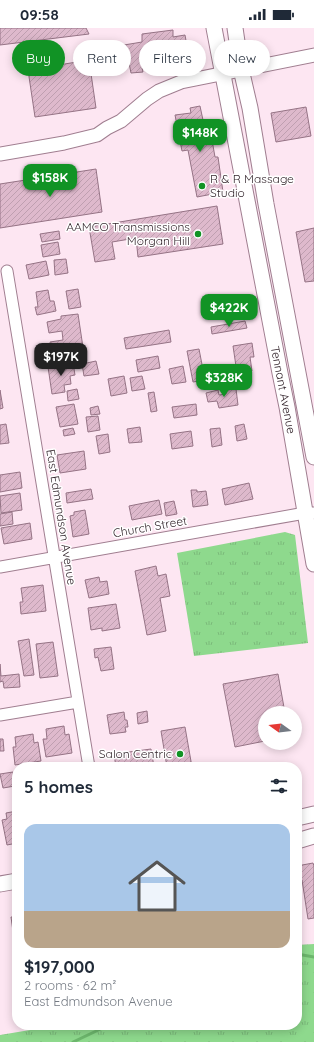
<!DOCTYPE html>
<meta charset="utf-8">
<style>
body{margin:0;font-family:Quicksand,sans-serif;background:#f6f6f7;color:#1f2937;height:100vh;display:flex;flex-direction:column;font-size:15px;white-space:nowrap}
*{box-sizing:border-box;margin:0}
p{font-size:13px;color:#747a83}
.icon{flex:none;width:22px;height:22px;fill:none;stroke:currentColor;stroke-width:2;stroke-linecap:round;stroke-linejoin:round}
.map{position:relative;flex:1;overflow:hidden}
.panel{position:absolute;left:12px;top:734px;width:290px;height:268px;display:flex;flex-direction:column;background:#fff;border-radius:16px;box-shadow:0 2px 10px #0003}
.panel>*{flex:none}
.top-card{position:absolute;left:12px;top:12px;width:290px;height:36px;display:flex;gap:8px}
.needle{width:26px;rotate:285deg}
.fabs{position:absolute;left:258px;top:678px;display:grid;gap:8px}
.fabs a{display:grid;place-items:center;width:44px;height:44px;border-radius:50%;background:#fff;box-shadow:0 2px 10px #0003;font-size:20px}
.price{position:absolute;translate:-50% -34px;padding:0 9px;border-radius:8px;background:#119325;color:#fff;font-size:13px;line-height:26px;filter:drop-shadow(0 1px 2px #0008)}
.price::after{content:'';position:absolute;left:50%;top:24px;width:12px;height:9px;margin-left:-6px;background:inherit;clip-path:polygon(0 0,100% 0,50% 100%)}
.price.current{background:#222;color:#fff}
ul{padding:0;list-style:none}
li{display:grid;align-content:center;gap:8px;height:212px;padding:0 12px}
li span{display:grid;place-items:center;height:124px;border-radius:12px;color:#555}
li>.icon{margin-inline-start:auto}
span .icon{width:72px;height:72px;fill:#fffc;stroke-width:1}
li b{font-size:17px}
h2{display:flex;justify-content:space-between;align-items:center;height:48px;padding:0 12px;font-size:17px}
.tag{padding:0 14px;border-radius:18px;background:#fff;box-shadow:0 2px 10px #0003;font-size:14px;line-height:36px}
.tag.current{background:#119325;color:#fff}
.status{display:flex;justify-content:space-between;align-items:center;height:28px;padding:0 20px;background:#fff;direction:ltr}
.status svg{height:11px;fill:currentColor}
.map>svg:first-child{display:block}
.grass{fill:url(#grass-tufts)}
.lines{fill:none;stroke-linecap:round;stroke-linejoin:round}
.stream{stroke:#6db76d;stroke-width:3}
.building{fill:url(#building-hatch);stroke:#957385}
.minor-casing{stroke:#a07e90;stroke-width:13}
.tertiary-casing{stroke:#a07e90;stroke-width:15}
.secondary-casing{stroke:#a07e90;stroke-width:17}
.minor{stroke:#fff;stroke-width:11}
.tertiary{stroke:#fff;stroke-width:13}
.secondary{stroke:#fff;stroke-width:15}
.poi-dot{fill:#119325;stroke:#fff;stroke-width:1.5}
.labels{text-anchor:middle;stroke-width:3;stroke-linejoin:round;paint-order:stroke}
.poi-label{font-size:12px;fill:#35272e;stroke:#fff;text-anchor:end}
.street-label{font-size:12px;fill:#35272e;stroke:#fff}
</style>
<div class="status"><b>09:58</b><svg viewBox="0 0 49 12"><path d="M0 12V9h3v3zM5 12V6h3v6zM10 12V3h3v9zM15 12V0h3v12zM26 1h20v11H26zM47 4h2v5h-2z"/></svg></div>
<div class="map">
<svg width="314" height="1014" viewBox="0 0 314 1014">
<defs>
<pattern id="grass-tufts" width="24" height="20" patternUnits="userSpaceOnUse"><rect width="24" height="20" fill="#8ed98d"/><path d="M3 7l-1-3M5 7V3M7 7l1-3M15 17l-1-3M17 17v-4M19 17l1-3" fill="none" stroke="#7bba7a"/></pattern>
<pattern id="building-hatch" width="6" height="6" patternUnits="userSpaceOnUse"><rect width="6" height="6" fill="#deb9cc"/><path d="M-1 1l2-2M0 6l6-6M5 7l2-2" fill="none" stroke="#bf9fb0"/></pattern>
</defs>
<rect width="100%" height="100%" fill="#fde6f2"/>
<path class="grass" d="M285,504L295,507L308,615L194,628L177,525Z
M314,916V1014H0V1007L30,1002L43,997H297V917Z"/>
<g class="lines">
<path class="stream" d="M297,926L314,929
M73,1014L109,997"/>
</g>
<path class="building" d="M0,0H86L89,6L0,17Z
M173,2V9L185,7L188,24L159,30V34L149,35V40H142L143,44L131,45L129,35L127,36L124,17L142,14V6Z
M89,32L96,80L35,89L28,42Z
M200,78L207,111L212,112L215,129H218L223,164L197,169L188,122L182,123L175,87L191,85L190,80Z
M306,79L311,108L276,114L271,85Z
M96,141L102,184L0,200V156Z
M217,178L223,216L138,229L136,210L112,214L115,231L95,234L89,199Z
M314,200V253L305,254L296,204Z
M59,203L60,211L42,214L40,206Z
M58,214L60,226L43,229L41,217Z
M66,231L68,245L55,247L54,232Z
M46,233L49,247L29,251L26,237Z
M78,261L81,279L69,281L66,263Z
M48,262L50,273H54L56,283L37,287L35,279H38L36,264Z
M78,286L84,326L69,328L68,322L52,325L50,314L63,312L62,303L49,305L47,294L61,291V288Z
M245,293L247,300L212,306L211,299Z
M169,302L171,314L126,321L124,310Z
M252,315L254,329H250L252,343L237,345L233,318Z
M199,321L205,352L193,354L187,323Z
M158,328L160,340L138,344L136,332Z
M96,333L99,346L84,348L82,336Z
M73,335L75,347L70,348L71,356L64,357L65,364L52,366L48,339Z
M183,338L186,354L172,356L169,341Z
M124,348L127,365L111,368L108,351Z
M142,348L145,361L132,363L130,350Z
M77,361L79,371L68,373L67,363Z
M236,361L238,377L219,380L217,373L208,374L206,365L218,362L219,367L226,366V362Z
M0,362L3,380L0,381Z
M154,364L157,383L151,384L148,365Z
M74,376L78,396L60,399L56,379Z
M196,376L197,387L174,390L172,379Z
M98,378L100,386L91,387L90,380Z
M98,388L100,402L88,404L86,389Z
M6,396L9,415L0,416V397Z
M244,396L247,411L237,413L235,398Z
M140,399L142,414L129,415L127,401Z
M73,400L75,406L64,408L63,402Z
M220,400L222,417L212,419L210,401Z
M191,403L193,418L172,421L170,406Z
M108,406L110,424L99,426L96,408Z
M84,423L86,441L60,445L57,427Z
M20,444L22,460L0,464V447Z
M249,455L253,471L225,477L222,461Z
M91,461L93,471L67,475L66,465Z
M191,462H197V464L206,463L208,477L193,479Z
M20,465L22,482L1,485L0,468Z
M159,472L162,486L132,492L129,478Z
M174,473L177,486L166,488L164,475Z
M85,482L89,506L73,509L70,488L74,487V484Z
M12,484L13,496L0,498V486Z
M30,495L32,511L4,516L1,500Z
M156,538L158,548L166,546L170,568L160,570L166,603L147,607L135,543Z
M99,549L100,554L107,553L109,566L89,570L85,552Z
M43,557L46,583L21,586L20,574H23L21,560Z
M116,576L120,600L102,603V600L91,602L88,580Z
M29,611L34,647L24,648L18,613Z
M53,614L58,648L40,650L36,616Z
M111,619L114,641L101,643L98,629L95,630L94,621Z
M0,636L1,648L19,646L20,659L4,660L3,653L0,654Z
M278,646L285,685H265V713L235,719L223,656Z
M147,683L148,694L138,696L137,685Z
M124,684L125,692H127L128,699H125L126,704L110,706L107,687Z
M64,698L65,707L69,706L72,725L46,729L43,711H47L46,701Z
M185,699L192,739H167L161,703Z
M33,706L34,715L38,714L41,733L15,737L13,719H16L15,709Z
M0,711H3L4,723H0Z
M151,721L154,739H116L114,726Z
M13,744L15,758L3,760L0,746Z
M17,783V815L7,817L2,792L7,791L6,785Z
M313,835L314,838V890L308,891L302,852H298L297,838Z
M11,889H17V918H15Z"/>
<g class="lines">
<defs>
<path id="minor" d="M7,243L89,739
M0,539L305,485H314
M0,687L78,674"/>
<path id="tertiary" d="M0,126L64,115L97,107L107,100L121,93L147,71L159,63L181,54L314,27"/>
<path id="secondary" d="M214,0L280,345L287,379L314,536
M235,0L241,41L250,80L266,176L314,429
M297,790L314,786
M297,813L314,808
M0,856L17,853"/>
</defs>
<use href="#minor" class="minor-casing"/>
<use href="#tertiary" class="tertiary-casing"/>
<use href="#secondary" class="secondary-casing"/>
<use href="#minor" class="minor"/>
<use href="#tertiary" class="tertiary"/>
<use href="#secondary" class="secondary"/>
</g>
<g class="poi-dot">
<circle cx="202" cy="158" r="4"/>
<circle cx="198" cy="206" r="4"/>
<circle cx="180" cy="726" r="4"/>
</g>
<g class="labels">
<g class="poi-label">
<text x="210" y="155" text-anchor="start">R &amp; R Massage<tspan x="210" dy="14">Studio</tspan></text>
<text x="190" y="203">AAMCO Transmissions<tspan x="190" dy="14">Morgan Hill</tspan></text>
<text x="172" y="730">Salon Centric</text>
</g>
<g class="street-label">
<text transform="translate(283 362) rotate(79)" y="4">Tennant Avenue</text>
<text transform="translate(61 489) rotate(81)" y="4">East Edmundson Avenue</text>
<text transform="translate(150 499) rotate(-10)" y="4">Church Street</text>
</g>
</g>
</svg>
<div class="fabs">
<a><svg class="needle" viewBox="-14 -14 28 28"><path d="M0-13l5 13h-10z" fill="#e53935"/><path d="M0 13l5-13h-10z" fill="#747a83"/></svg></a>
</div>
<b class="price" style="left:200px;top:125px">$148K</b>
<b class="price" style="left:50px;top:170px">$158K</b>
<b class="price" style="left:229px;top:300px">$422K</b>
<b class="price current" style="left:61px;top:349px">$197K</b>
<b class="price" style="left:224px;top:370px">$328K</b>
<div class="top-card">
<a class="tag current">Buy</a>
<a class="tag">Rent</a>
<a class="tag">Filters</a>
<a class="tag">New</a>
</div>
<section class="panel">
<h2>5 homes<svg class="icon" aria-label="filters" viewBox="0 0 24 24"><path d="M4 7h16M4 17h16"/><circle cx="9" cy="7" r="2"/><circle cx="15" cy="17" r="2"/></svg></h2>
<ul>
<li><span style="background:linear-gradient(#a9c7e8 70%,#b9a48a 0)"><svg class="icon" aria-label="home" viewBox="0 0 24 24"><path d="M3 11l9-7 9 7M6 9v11h12V9"/></svg></span><div><b>$197,000</b><p>2 rooms · 62 m²</p><p>East Edmundson Avenue</p></div></li>
</ul>
</section>
</div>
